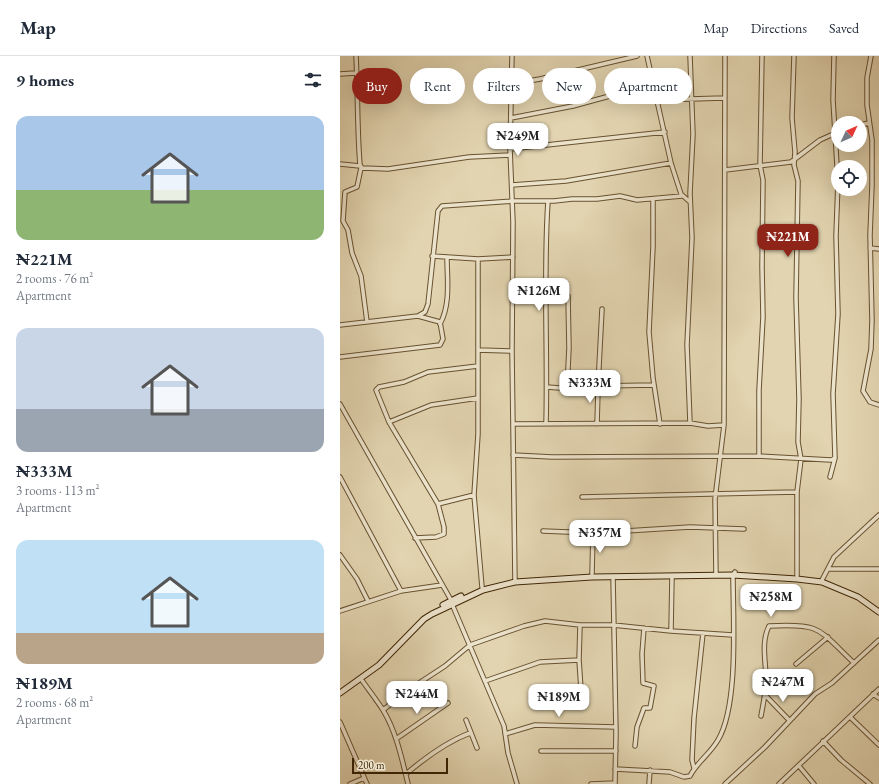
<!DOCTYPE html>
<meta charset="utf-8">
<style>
body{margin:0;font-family:"EB Garamond",serif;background:#f2f2f3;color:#1f2937;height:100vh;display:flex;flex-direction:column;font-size:15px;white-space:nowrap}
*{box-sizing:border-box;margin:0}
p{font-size:13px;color:#747a83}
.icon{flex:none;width:22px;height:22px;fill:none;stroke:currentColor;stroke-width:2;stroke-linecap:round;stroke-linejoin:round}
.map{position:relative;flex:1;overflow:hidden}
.details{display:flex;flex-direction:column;background:#fff;width:340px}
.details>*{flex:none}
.guide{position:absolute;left:12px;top:12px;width:380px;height:36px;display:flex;gap:8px}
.needle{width:26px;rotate:46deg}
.buttons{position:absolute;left:491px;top:60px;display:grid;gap:8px}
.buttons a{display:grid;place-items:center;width:36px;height:36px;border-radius:50%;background:#fff;box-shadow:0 4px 16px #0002;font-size:20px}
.scale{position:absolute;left:12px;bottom:10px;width:96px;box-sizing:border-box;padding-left:4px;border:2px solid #402605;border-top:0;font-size:11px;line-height:14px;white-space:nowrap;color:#402605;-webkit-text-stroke:3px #ece3cc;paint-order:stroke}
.price{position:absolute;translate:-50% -34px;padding:0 9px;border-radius:8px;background:#fff;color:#222;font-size:13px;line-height:26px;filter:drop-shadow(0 1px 2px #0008)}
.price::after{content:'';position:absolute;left:50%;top:24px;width:12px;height:9px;margin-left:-6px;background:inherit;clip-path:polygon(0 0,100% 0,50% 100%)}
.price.current{background:#8f2418;color:#fff}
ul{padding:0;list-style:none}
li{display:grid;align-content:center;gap:8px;height:212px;padding:0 16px}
li span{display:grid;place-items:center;height:124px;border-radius:12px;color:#555}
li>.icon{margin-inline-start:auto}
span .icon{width:72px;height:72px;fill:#fffc;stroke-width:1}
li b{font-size:17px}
h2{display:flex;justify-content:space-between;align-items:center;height:48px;padding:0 16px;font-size:17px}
.pill{padding:0 14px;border-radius:18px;background:#fff;box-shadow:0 4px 16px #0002;font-size:14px;line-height:36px}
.pill.current{background:#8f2418;color:#fff}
header{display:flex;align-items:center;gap:24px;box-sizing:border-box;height:56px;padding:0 20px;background:#fff;border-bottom:1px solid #e0e1e3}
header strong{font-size:19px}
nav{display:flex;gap:22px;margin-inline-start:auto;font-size:14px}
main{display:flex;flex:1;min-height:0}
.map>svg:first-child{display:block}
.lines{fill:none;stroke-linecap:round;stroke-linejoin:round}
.street-casing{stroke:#685230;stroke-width:5.5}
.secondary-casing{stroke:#402605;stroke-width:7}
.street{stroke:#ece3cc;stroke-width:3.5}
.secondary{stroke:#ece3cc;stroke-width:5}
</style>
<header>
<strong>Map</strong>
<nav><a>Map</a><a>Directions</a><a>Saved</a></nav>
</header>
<main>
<section class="details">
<h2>9 homes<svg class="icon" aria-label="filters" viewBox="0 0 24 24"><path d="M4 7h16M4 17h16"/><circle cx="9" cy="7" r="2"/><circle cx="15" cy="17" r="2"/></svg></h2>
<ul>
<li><span style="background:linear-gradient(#a9c7e8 60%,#8fb573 0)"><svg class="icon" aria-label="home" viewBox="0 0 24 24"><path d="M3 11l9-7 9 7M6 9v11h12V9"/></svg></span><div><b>₦221M</b><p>2 rooms · 76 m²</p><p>Apartment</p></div></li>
<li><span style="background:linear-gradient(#c9d6e8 65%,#9aa5b1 0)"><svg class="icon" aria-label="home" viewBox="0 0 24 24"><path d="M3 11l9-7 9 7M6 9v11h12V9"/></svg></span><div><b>₦333M</b><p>3 rooms · 113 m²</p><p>Apartment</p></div></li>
<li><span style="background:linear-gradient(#bfe0f5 75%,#b9a48a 0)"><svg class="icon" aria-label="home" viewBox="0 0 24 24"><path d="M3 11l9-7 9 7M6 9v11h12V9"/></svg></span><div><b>₦189M</b><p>2 rooms · 68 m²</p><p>Apartment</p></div></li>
</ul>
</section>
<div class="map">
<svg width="539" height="728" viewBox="0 0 539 728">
<rect width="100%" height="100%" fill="#e2d4b0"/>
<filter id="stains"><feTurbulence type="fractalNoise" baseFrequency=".005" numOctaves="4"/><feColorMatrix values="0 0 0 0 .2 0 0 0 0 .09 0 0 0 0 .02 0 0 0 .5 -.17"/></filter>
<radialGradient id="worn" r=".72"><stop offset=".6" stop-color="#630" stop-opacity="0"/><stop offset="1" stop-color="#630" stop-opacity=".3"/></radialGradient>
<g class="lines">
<defs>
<path id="street" d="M16,0C18,37 17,73 20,109L22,112L48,113L129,101L170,99
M172,0L170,93L173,166L172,296L175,526
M307,0L331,107L341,138L350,146
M350,0L353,78L350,137L352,182L347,289L350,367
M454,0L452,62L455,96L454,109L458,125L456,242L459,343L458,386L461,403L457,436V520
M531,0L527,22V49L532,84V129L530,179L532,264L531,293L523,335L530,346L539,349
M0,18L16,17
M171,28L200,23L297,0
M317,44L384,42
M171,62L233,50L288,35L314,30
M520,69L529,67
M170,93L325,76
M0,108L20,110
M21,112L17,131L5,136L3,165L8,174L12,197L21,220L27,266
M385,114L451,106L480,84L498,76
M172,129L226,125L331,107
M313,143V191L309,276L313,322L320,368
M530,192L539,193
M92,200L138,203L173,201
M138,203V378L134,439L142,531
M262,253L258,330L314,329
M100,268C111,248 107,222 107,201
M0,269L78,260L85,256L88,248L98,155L102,150L172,145H214L232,143H257L280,140L297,144L342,140
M138,294L172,295
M0,301L100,289L103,283L100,266L78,260
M207,331L258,335
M227,333L229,292L228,240
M0,348L111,544
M49,366L91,349L138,342
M174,368L350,367L368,370L384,369
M206,368C208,294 203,219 208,145
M257,368L258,334
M173,399L212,401L419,400L491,404L495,402L493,338L498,258L496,180L498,126L493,44L494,0
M419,400V334L423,261L422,211L423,124L420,109L422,0
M0,421L61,535
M490,421L495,402
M242,441L457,436
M98,448L134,439
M203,475L253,477L350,471L404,473
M75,482L96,481L104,478V471L98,448L49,366L36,334L39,331L64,326L88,316L138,310
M0,499L17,523L28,545
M489,513H539
M252,518L253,477
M376,519L375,443L384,369L385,0
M273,521L276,677L275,728
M482,524L494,501L539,459
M112,548L164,670L168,697L177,728
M0,555L61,535L102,529
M240,569L239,604L241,633
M331,575L332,520
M456,608L488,581
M21,623C28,633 36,643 43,654C56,675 62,703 68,728
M145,625L200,606L239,604
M533,638L539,642
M425,639L449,664
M43,654L73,631L105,610L130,589L184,570L205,565L240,569H273L331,575L393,579
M421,660C423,649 425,639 426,629C427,609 420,588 429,570C482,567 478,573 514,607
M510,661L539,689
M126,664L137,692
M0,666L27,728
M165,678L195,669L276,671
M56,683L108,647
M483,685L501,704L530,728
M295,690L297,671L304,652H310L314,630L303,627L302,598L304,572
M201,695H276
M459,710L474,728
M354,712L352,704L354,662L363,577
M275,713L330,716L344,721L350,720C357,706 370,698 378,684C399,649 393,562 393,519L395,516
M66,718C86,701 106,686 130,677
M10,728L24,722
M251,728L275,727
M309,728L310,714
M385,728L425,691L475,638L492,627L539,584
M439,728L539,633"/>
<path id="secondary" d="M103,549L121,540
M0,637L39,609L84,563L92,558L143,534L175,526L252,521L393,519L457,523L482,526L518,541L539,556"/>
</defs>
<use href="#street" class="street-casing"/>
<use href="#secondary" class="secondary-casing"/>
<use href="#street" class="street"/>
<use href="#secondary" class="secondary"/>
</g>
<rect width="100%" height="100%" filter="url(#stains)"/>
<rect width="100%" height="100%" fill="url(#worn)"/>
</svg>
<div class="buttons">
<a><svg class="needle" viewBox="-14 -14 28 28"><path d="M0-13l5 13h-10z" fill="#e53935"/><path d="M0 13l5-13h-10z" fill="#747a83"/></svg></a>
<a><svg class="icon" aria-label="locate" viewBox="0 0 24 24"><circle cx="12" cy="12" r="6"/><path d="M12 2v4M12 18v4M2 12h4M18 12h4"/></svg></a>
</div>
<div class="scale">200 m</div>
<b class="price" style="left:178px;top:101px">₦249M</b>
<b class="price current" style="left:448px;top:202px">₦221M</b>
<b class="price" style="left:199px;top:256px">₦126M</b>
<b class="price" style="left:250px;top:348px">₦333M</b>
<b class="price" style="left:260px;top:498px">₦357M</b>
<b class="price" style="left:431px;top:562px">₦258M</b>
<b class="price" style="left:443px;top:647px">₦247M</b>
<b class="price" style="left:77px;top:659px">₦244M</b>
<b class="price" style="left:219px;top:662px">₦189M</b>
<div class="guide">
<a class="pill current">Buy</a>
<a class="pill">Rent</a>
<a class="pill">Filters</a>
<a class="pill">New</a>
<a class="pill">Apartment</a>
</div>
</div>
</main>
